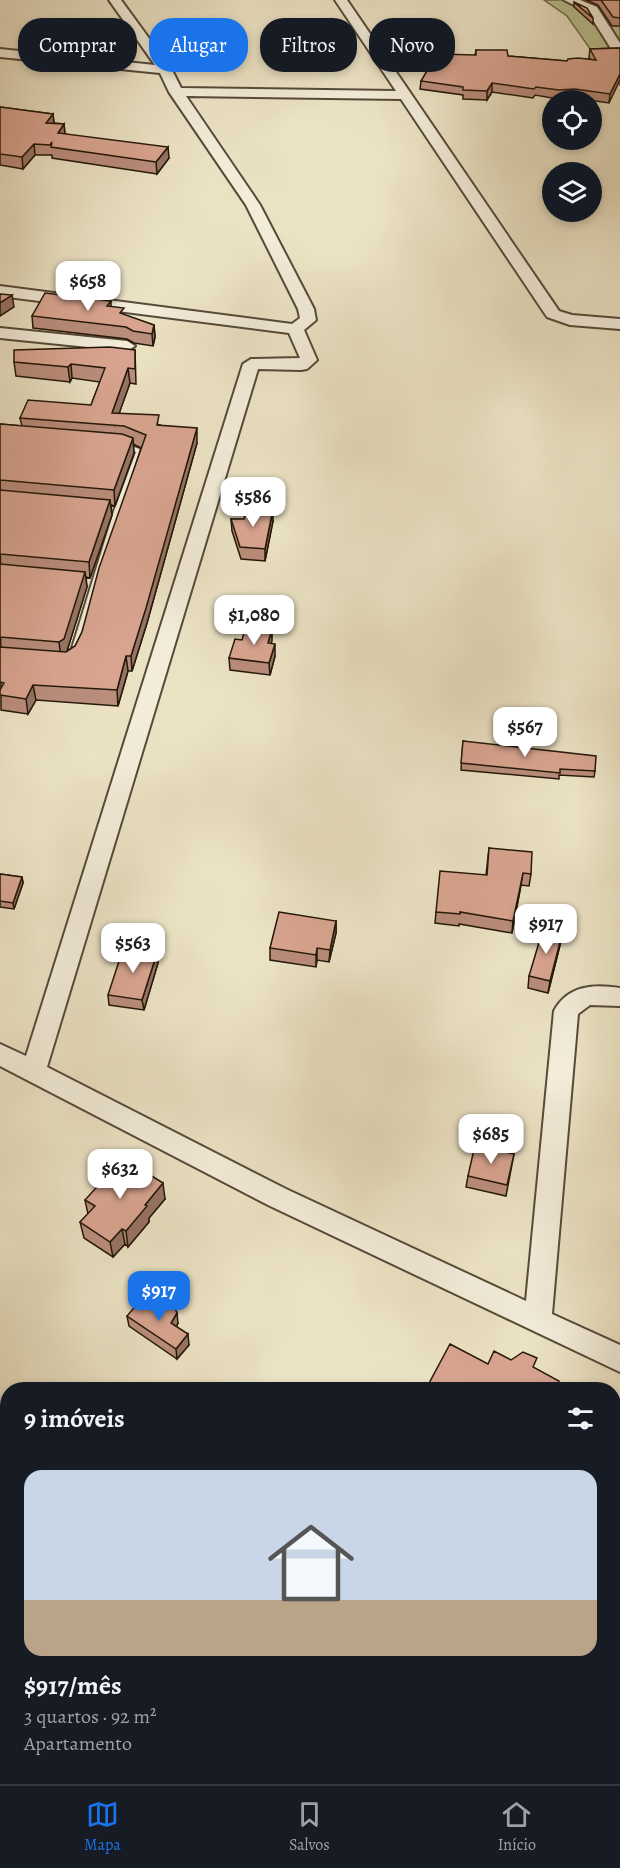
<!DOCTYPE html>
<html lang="pt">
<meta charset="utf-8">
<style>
body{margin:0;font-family:Alegreya,serif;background:#20242c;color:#f1f3f6;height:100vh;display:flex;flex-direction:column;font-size:22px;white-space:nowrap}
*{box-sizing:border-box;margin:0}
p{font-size:20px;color:#9ea1a6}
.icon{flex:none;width:33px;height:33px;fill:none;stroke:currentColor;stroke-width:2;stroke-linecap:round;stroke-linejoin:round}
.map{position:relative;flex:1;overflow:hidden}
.drawer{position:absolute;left:0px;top:1382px;width:621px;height:404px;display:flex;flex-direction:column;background:#171b24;border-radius:24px 24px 0 0;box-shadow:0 3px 9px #0003}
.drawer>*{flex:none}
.banner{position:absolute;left:18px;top:18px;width:585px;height:54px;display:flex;gap:12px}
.controls{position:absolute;left:542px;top:90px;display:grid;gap:12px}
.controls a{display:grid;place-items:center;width:60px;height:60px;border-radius:50%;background:#171b24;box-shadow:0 3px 9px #0003;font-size:30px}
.price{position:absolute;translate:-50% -51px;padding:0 14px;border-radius:12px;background:#fff;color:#222;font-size:20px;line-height:39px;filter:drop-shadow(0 2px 3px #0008)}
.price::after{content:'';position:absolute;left:50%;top:36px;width:18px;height:14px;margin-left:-9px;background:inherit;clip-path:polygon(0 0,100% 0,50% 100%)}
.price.current{background:#1a73e8;color:#fff}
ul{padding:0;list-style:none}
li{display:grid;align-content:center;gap:12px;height:318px;padding:0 24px}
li+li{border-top:2px solid #363941}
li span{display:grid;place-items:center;height:186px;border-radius:18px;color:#555}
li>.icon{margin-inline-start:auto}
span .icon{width:108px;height:108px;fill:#fffc;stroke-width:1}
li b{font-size:26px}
h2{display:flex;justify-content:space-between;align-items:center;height:72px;padding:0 24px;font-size:26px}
.tag{padding:0 21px;border-radius:24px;background:#171b24;box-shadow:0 3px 9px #0003;font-size:21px;line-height:54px}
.tag.current{background:#1a73e8;color:#fff}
.tab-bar{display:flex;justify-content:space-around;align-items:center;height:84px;border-top:2px solid #363941;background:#171b24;font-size:16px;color:#9ea1a6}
.tab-bar a{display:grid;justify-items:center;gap:3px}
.tab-bar .current{color:#1a73e8}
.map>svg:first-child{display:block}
.green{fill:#bbc292;stroke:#706d4e;stroke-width:1.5}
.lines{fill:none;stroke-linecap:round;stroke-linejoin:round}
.lane-casing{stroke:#564a38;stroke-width:4}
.street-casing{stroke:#564a38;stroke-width:4}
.lane{fill:#f2ecd9;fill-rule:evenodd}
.street{fill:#f2ecd9;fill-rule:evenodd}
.wall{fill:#ba8d7c;stroke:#241809;stroke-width:1.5;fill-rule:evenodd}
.shaded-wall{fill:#977365;stroke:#241809;stroke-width:1.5}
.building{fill:#d8a490;stroke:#241809;stroke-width:1.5}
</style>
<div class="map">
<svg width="620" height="1784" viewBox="0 0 620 1784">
<rect width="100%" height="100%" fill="#ebe2c4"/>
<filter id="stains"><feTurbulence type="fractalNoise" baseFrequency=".00333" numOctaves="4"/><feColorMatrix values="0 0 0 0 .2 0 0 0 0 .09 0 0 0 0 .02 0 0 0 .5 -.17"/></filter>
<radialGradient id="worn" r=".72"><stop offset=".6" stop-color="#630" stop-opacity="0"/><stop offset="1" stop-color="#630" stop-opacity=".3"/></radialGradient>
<path class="green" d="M544,0H620V85L605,70L567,16Z"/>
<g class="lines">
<defs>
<path id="lane" d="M117,443H123L145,451L122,511L82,648L77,651L72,648L114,511L136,452L117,447Z"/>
<path id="street" d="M109,0H121L172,70L181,88L396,91L335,0H347L559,311L572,315L620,319V329L570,325L547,317L401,99L186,96L260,205L314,309L316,320L304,330L317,360L307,369L301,370L258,369L47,1067L286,1189L526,1301L554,1011C568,985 594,984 620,988V1006L590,1005L578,1014L552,1314L620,1345V1372L268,1205L0,1066V1044L26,1056L243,364L251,359L300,358L289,333L0,296V286L292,324L300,318L298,309L246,205L169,92L160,73L0,57V49L155,65Z
M564,0H580L597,7L620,43V56L615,55L588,12Z
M0,328L127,341L135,346L127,351L0,338Z
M0,1526L8,1529V1561L0,1558Z
M370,1778H410L412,1784H372Z"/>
</defs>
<use href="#lane" class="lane-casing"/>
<use href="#street" class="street-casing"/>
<use href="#lane" class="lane"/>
<use href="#street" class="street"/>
</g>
<path class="wall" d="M586,0H620V26H612L598,5Z
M574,2L593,18V24L574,7Z
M116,41L117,52L113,58L88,56L87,45Z
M620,48L609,103L574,98L558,99L535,95L533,98L492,92L487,100L463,99V95L420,89L421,81L475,55L476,50L508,56L567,61L590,59L589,57L590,49Z
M0,107L53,114L54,123L64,124L65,134L169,158L157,174L52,158V155H35L23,169L0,165Z
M111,301V307L124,315L154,325L155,337L153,346L134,343L127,339L33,328L32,316Z
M135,350L136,384L130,383L119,413L160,425L197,443L147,623L132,671H128L118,706L36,700L28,714L1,710L0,424L22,426L20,418L91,405L100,382L72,378L70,382L16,376L14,362ZM133,444L141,448L82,632L75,646L67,651L87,587L86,577L90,578L112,515L111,505L115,506L134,453Z
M231,519L273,521L265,561L241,559L232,531Z
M272,629L271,644L275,656L270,675L230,670L229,658L242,640Z
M463,741L595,771L594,777L559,775V779L461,770Z
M489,848L531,874L529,886L521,885L512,933L459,924V926L435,923L436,912L486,875Z
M0,874L22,877L23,883L14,909L0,907Z
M336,921V933L329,962L317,960L316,967L270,960V948Z
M560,945L548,993L528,988L529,976Z
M157,953L158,963L144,1010L109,1005L108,995Z
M514,1154L506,1196L466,1187L468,1176Z
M165,1199L149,1218V1222L128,1247L125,1244L113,1257L84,1238L80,1222L88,1214L85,1200Z
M150,1308L178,1323L176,1327L189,1345L177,1359L129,1326L127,1316Z
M0,1466L8,1471V1517L0,1512Z
M557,1778H614L620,1784H567Z"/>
<path class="shaded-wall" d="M116,41L117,52L113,58L112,48Z
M620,74V80L609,103L610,94Z
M492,83V92L487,100V91Z
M53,114L54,125L46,123Z
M64,124L65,135L58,133Z
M34,144L35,155L23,169L22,157Z
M168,147L169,158L157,174L156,162Z
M12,295L14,307L0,316V303Z
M154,325L155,337L153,346L152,334Z
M71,364L72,378L70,382L68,367Z
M128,368L130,383L115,425L112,413Z
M197,428V443L147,623L132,671L131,656Z
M133,438L134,453L115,506L114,490Z
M110,500L112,515L90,578L89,562Z
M273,509V521L265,561V549Z
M85,572L87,587L66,654L61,658L59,642Z
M272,629V641L268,655V643Z
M275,644V656L270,675L269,663Z
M126,656L128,671L118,706L117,690Z
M33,685L36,700L28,714L26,699Z
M523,873L521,885L512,933L513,921Z
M22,877L23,883L14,909L13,903Z
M336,921V933L329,962L330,950Z
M562,934L560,945L548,993L550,981Z
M317,948V960L316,967V955Z
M157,953L158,963L144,1010L142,1000Z
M163,1183L165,1199L149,1218V1222L128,1247L126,1231L145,1205Z
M122,1229L125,1244L113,1257L110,1242Z
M177,1313L178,1323L173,1334L171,1323Z
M188,1334L189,1345L177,1359L176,1349Z"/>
<path class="building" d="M601,0H620V18L613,17Z
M574,2L587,8L593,18Z
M91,39L116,41L112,48L87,45Z
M620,48V74L610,94L575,89L559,90L536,87L534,89L492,83L487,91L463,90V87L421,81L437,54L476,55V50H507L508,56L567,61L568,59L578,58L596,60L590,49Z
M0,107L53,114L46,123L64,124L58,133L168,147L156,162L51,147L52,142L50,145L34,144L22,157L0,154Z
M45,293L111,301L107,306L124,308L120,313L154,325L152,334L133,331L126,327L32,316Z
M0,294L12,295L0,303Z
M110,347L135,350V369L128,368L112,413L159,415L157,425L197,428L146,608L131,656H126L117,690L33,685L26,699L0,695V690L4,683L0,682V647L66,652L75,646L82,632L99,568L146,435L124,426L20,418L28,400L91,405L105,368L71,364L68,367L14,362V350Z
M0,424L122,434L133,438L114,490L0,480Z
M0,490L110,500L89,562L0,554Z
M247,507L273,509L265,549L240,547L231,519H244Z
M0,564L85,572L64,639L59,642L0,637Z
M246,626L272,629L268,643L275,644L269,663L229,658L235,639L242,640Z
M463,741L596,756L595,771L560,769V773L461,763Z
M489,848L532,852L531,874L523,873L513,921L460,912V914L436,912L440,871L487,875Z
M0,874L22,877L13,903L0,901Z
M279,912L336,921L330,950L317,948L316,955L270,948Z
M543,929L562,934L550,981L529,976Z
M123,949L157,953L142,1000L108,995Z
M475,1145L514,1154L507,1185L468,1176Z
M123,1158L163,1183L145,1205L147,1206L126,1231L122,1229L110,1242L80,1222L95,1206L85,1200Z
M160,1301L172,1302L177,1313L171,1323L188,1334L176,1349L127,1316L139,1302L150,1308Z
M450,1344L488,1364L494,1351L511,1360L523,1352L537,1358L533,1367L559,1381L556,1389H431L427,1387Z
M614,1439L620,1443V1481L614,1495Z
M0,1466L8,1471V1510L0,1505Z
M614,1723L620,1727V1784H601L594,1780L592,1784H586L576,1778H614Z"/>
<rect width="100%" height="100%" filter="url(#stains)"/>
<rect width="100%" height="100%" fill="url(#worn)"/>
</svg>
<div class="controls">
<a><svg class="icon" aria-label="locate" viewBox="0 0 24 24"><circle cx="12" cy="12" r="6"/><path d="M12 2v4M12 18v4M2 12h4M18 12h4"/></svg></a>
<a><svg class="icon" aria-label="layers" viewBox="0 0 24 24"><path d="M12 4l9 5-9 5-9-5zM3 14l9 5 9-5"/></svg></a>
</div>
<b class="price" style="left:88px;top:312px">$658</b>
<b class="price" style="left:253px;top:528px">$586</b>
<b class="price" style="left:254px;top:646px">$1,080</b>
<b class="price" style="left:525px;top:758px">$567</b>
<b class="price" style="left:546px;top:955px">$917</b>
<b class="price" style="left:133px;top:974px">$563</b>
<b class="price" style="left:491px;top:1165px">$685</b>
<b class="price" style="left:120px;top:1200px">$632</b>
<b class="price current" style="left:159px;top:1322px">$917</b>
<div class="banner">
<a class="tag">Comprar</a>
<a class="tag current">Alugar</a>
<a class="tag">Filtros</a>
<a class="tag">Novo</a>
</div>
<section class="drawer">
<h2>9 imóveis<svg class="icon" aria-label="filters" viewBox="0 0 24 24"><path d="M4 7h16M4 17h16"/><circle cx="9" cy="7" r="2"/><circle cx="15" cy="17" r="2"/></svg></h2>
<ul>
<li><span style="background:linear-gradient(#c9d6e8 70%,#b9a48a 0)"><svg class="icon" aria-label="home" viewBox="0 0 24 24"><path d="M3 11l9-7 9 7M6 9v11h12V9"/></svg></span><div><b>$917/mês</b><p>3 quartos · 92 m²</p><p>Apartamento</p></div></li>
</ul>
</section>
</div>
<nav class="tab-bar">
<a class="current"><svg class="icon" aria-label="map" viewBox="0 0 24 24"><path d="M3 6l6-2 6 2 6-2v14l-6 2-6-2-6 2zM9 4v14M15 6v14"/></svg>Mapa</a>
<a><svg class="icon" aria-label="saved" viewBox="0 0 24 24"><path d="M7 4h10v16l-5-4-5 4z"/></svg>Salvos</a>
<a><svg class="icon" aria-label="home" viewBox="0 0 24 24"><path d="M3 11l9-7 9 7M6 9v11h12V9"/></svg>Início</a>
</nav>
